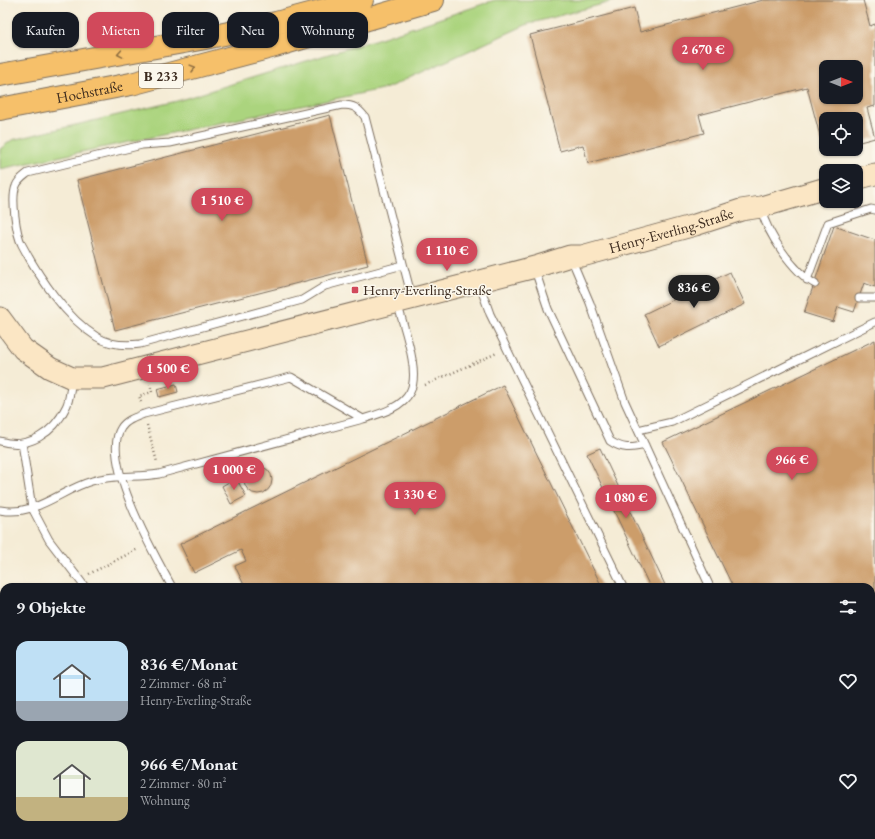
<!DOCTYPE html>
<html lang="de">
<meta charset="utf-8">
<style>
body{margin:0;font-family:"EB Garamond",serif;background:#20242c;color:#f1f3f6;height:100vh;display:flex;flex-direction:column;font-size:15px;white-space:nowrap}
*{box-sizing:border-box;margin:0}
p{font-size:13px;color:#9ea1a6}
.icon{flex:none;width:22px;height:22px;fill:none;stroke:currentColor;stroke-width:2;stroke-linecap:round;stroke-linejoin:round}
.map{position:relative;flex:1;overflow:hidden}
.drawer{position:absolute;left:0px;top:583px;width:875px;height:256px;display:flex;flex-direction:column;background:#171b24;border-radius:12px 12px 0 0;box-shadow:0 1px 3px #0004}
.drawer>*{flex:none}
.hud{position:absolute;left:12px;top:12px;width:400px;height:36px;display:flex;gap:8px}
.needle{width:26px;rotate:90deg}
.tools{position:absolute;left:819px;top:60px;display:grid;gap:8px}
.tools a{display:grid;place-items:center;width:44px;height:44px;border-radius:8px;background:#171b24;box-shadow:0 1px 3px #0004;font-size:20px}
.price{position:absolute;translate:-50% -34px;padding:0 9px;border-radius:14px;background:#d1495b;color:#fff;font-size:13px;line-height:26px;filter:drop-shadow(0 1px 2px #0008)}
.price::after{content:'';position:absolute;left:50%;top:24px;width:12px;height:9px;margin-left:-6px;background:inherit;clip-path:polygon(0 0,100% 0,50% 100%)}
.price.on{background:#222;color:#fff}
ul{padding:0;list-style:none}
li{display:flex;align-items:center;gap:12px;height:100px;padding:0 16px}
li span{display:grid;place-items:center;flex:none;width:112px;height:80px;border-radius:12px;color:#555}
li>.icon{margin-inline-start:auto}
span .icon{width:48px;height:48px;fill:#fffc;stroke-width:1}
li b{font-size:17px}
h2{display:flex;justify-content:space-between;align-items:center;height:48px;padding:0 16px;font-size:17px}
.tag{padding:0 14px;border-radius:12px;background:#171b24;box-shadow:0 1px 3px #0004;font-size:14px;line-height:36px}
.tag.on{background:#d1495b;color:#fff}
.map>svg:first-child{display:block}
.green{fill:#abd47e;stroke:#737f4e}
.building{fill:#cc9d6a;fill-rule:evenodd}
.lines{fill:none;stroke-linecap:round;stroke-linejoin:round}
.lane-casing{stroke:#7c6e5e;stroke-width:9}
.secondary-casing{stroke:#7c6e5e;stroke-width:23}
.primary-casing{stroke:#7c6e5e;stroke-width:24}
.path{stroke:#7c6e5e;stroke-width:2.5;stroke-dasharray:1 3;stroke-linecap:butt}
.lane{stroke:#fff;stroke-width:7}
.secondary{stroke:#fbe6c4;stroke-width:21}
.primary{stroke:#f6c06b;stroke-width:22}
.oneway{stroke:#8f6e41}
.poi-dot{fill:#d1495b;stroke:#fbf7ec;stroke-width:1.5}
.labels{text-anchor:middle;stroke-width:3;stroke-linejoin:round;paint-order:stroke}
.shield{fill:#fbf7ec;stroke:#75685c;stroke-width:1}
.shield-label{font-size:14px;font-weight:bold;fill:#3b2a1e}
.street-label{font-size:15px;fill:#3b2a1e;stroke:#fbf7ec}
.poi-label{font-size:15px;fill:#3b2a1e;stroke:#fbf7ec;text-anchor:start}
</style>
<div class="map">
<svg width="875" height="839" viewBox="0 0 875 839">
<rect width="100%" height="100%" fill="#fbf7ec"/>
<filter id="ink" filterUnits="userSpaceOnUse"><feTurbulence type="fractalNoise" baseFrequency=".025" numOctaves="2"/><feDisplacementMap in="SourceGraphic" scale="8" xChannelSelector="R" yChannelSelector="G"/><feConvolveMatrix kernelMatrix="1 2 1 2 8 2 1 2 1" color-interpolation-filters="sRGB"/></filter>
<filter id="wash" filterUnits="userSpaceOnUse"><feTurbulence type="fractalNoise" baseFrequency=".012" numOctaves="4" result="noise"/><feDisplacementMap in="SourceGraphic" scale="16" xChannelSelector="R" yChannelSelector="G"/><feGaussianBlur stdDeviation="0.9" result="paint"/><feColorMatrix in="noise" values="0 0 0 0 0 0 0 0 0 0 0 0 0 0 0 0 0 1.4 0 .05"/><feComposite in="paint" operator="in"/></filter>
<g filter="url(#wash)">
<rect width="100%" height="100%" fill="#f5ecd6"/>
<path class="green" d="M495,0H618L528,24L387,88L0,169V149L12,140L177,101L387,36Z"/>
<g id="blocks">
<path class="building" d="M763,0H863L870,26L875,24V106L867,108L875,138L856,143V119H826V149L831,150L824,151L807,87L699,115L704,133L588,163L583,145L560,151L530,35L634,8L640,32ZM826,67H856V97H826Z
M330,115L368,265L115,330L77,180Z
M834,226L875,240V287L864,283L854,312L838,307L833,322L804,313Z
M730,272L745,304L659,346L644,314Z
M875,340V684L871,686V587H733L663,442Z
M176,384L178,392L159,397L157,389Z
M503,385L602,587H245L235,566L246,561L241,550L194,573L180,544Z
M600,448L666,587H650L587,454Z
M244 480a14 14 0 1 1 28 0a14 14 0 1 1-28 0Z
M236,478L246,496L231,504L222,486Z
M0,592L4,600V835H117L119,839H0Z
M380,835H722L724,839H382Z"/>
</g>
</g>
<g filter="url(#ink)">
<use href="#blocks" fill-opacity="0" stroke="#7c6e5e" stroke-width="1"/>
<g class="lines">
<defs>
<path id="lane" d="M761,209C767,233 793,272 815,284
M571,258L590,303L625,402L710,587
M403,265L325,286L302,300L140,344C125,346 110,345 97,337C66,318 39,277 22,245C16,234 11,198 16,186C18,180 23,177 28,173L142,145L170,143L342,105C354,105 358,108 365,117L412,298
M535,270L548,309L610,441C622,449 631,449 645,445
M807,280L828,223L871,209L875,210
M479,283L490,314L623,587
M859,298H875
M638,430L672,422L875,322
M0,441C28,450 54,433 66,407C70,400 70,388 72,380
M22,443L32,508L49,540L85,587
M0,510C36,517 60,490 92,481C114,474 137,478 159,474L363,419
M172,587C155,556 100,460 121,428C126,420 136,417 144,414L291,377L363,419C379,414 402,408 410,392C421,372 403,326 398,305
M207,835L209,839
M292,835L294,839
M736,835L738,839"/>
<g id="secondary">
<path d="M856,179L875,174"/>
<path id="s1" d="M0,318L23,349L50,368L72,378H103L535,267L570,256H582L695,225L741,210L761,207L826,188"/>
</g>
<g id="primary">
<path d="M0,75L200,39L276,23L362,0"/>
<path id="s2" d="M0,109L131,84L275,46L433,0"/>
</g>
</defs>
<use href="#lane" class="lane-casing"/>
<use href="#secondary" class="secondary-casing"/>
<use href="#primary" class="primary-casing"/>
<path class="path" d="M839,203L844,201
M425,385L497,353
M141,402L139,396L152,392L150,384
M147,425L157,462
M89,574L138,549"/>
<use href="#lane" class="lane"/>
<use href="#secondary" class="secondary"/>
<use href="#primary" class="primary"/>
</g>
<defs><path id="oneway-chevron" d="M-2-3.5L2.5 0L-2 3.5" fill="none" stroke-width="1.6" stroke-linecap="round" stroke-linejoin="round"/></defs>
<g class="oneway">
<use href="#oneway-chevron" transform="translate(120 54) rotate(170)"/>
<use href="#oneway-chevron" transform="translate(193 68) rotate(-15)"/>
</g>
</g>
<rect class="poi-dot" x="351" y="286" width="8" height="8" rx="2"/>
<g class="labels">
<rect class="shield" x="139" y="64" width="44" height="24" rx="3"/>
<g class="shield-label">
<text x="161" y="81">B 233</text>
</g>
<g class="street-label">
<text dy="5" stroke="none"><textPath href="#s2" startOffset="91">Hochstraße</textPath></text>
<text dy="5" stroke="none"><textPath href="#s1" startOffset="714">Henry-Everling-Straße</textPath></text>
</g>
<g class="poi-label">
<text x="363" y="295">Henry-Everling-Straße</text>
</g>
</g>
</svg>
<div class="tools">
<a><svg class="needle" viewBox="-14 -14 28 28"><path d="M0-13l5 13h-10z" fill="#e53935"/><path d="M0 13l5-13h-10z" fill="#9ea1a6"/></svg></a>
<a><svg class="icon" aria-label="locate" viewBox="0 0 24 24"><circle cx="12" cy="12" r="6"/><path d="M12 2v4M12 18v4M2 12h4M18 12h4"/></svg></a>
<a><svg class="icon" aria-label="layers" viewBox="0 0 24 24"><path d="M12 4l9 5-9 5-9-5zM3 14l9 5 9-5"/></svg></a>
</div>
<b class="price" style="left:703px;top:71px">2 670 €</b>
<b class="price" style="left:222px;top:222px">1 510 €</b>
<b class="price" style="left:447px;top:272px">1 110 €</b>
<b class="price on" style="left:694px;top:309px">836 €</b>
<b class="price" style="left:168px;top:390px">1 500 €</b>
<b class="price" style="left:792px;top:481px">966 €</b>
<b class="price" style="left:234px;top:491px">1 000 €</b>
<b class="price" style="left:415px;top:516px">1 330 €</b>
<b class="price" style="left:626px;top:519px">1 080 €</b>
<div class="hud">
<a class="tag">Kaufen</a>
<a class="tag on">Mieten</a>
<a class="tag">Filter</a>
<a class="tag">Neu</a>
<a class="tag">Wohnung</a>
</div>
<section class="drawer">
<h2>9 Objekte<svg class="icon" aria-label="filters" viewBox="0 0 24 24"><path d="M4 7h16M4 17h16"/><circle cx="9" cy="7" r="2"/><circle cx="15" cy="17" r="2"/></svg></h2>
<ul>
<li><span style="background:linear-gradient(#bfe0f5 75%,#9aa5b1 0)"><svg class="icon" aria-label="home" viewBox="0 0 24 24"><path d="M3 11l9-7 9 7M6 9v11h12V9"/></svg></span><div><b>836 €/Monat</b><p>2 Zimmer · 68 m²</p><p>Henry-Everling-Straße</p></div><svg class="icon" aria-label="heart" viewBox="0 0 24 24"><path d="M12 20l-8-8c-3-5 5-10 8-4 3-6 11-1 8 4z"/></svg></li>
<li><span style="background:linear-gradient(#dfe7d0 70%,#c2b280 0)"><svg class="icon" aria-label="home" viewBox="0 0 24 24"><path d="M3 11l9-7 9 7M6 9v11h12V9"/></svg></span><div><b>966 €/Monat</b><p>2 Zimmer · 80 m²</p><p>Wohnung</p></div><svg class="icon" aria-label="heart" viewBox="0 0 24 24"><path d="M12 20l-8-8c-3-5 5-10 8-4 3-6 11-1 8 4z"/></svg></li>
</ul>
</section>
</div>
